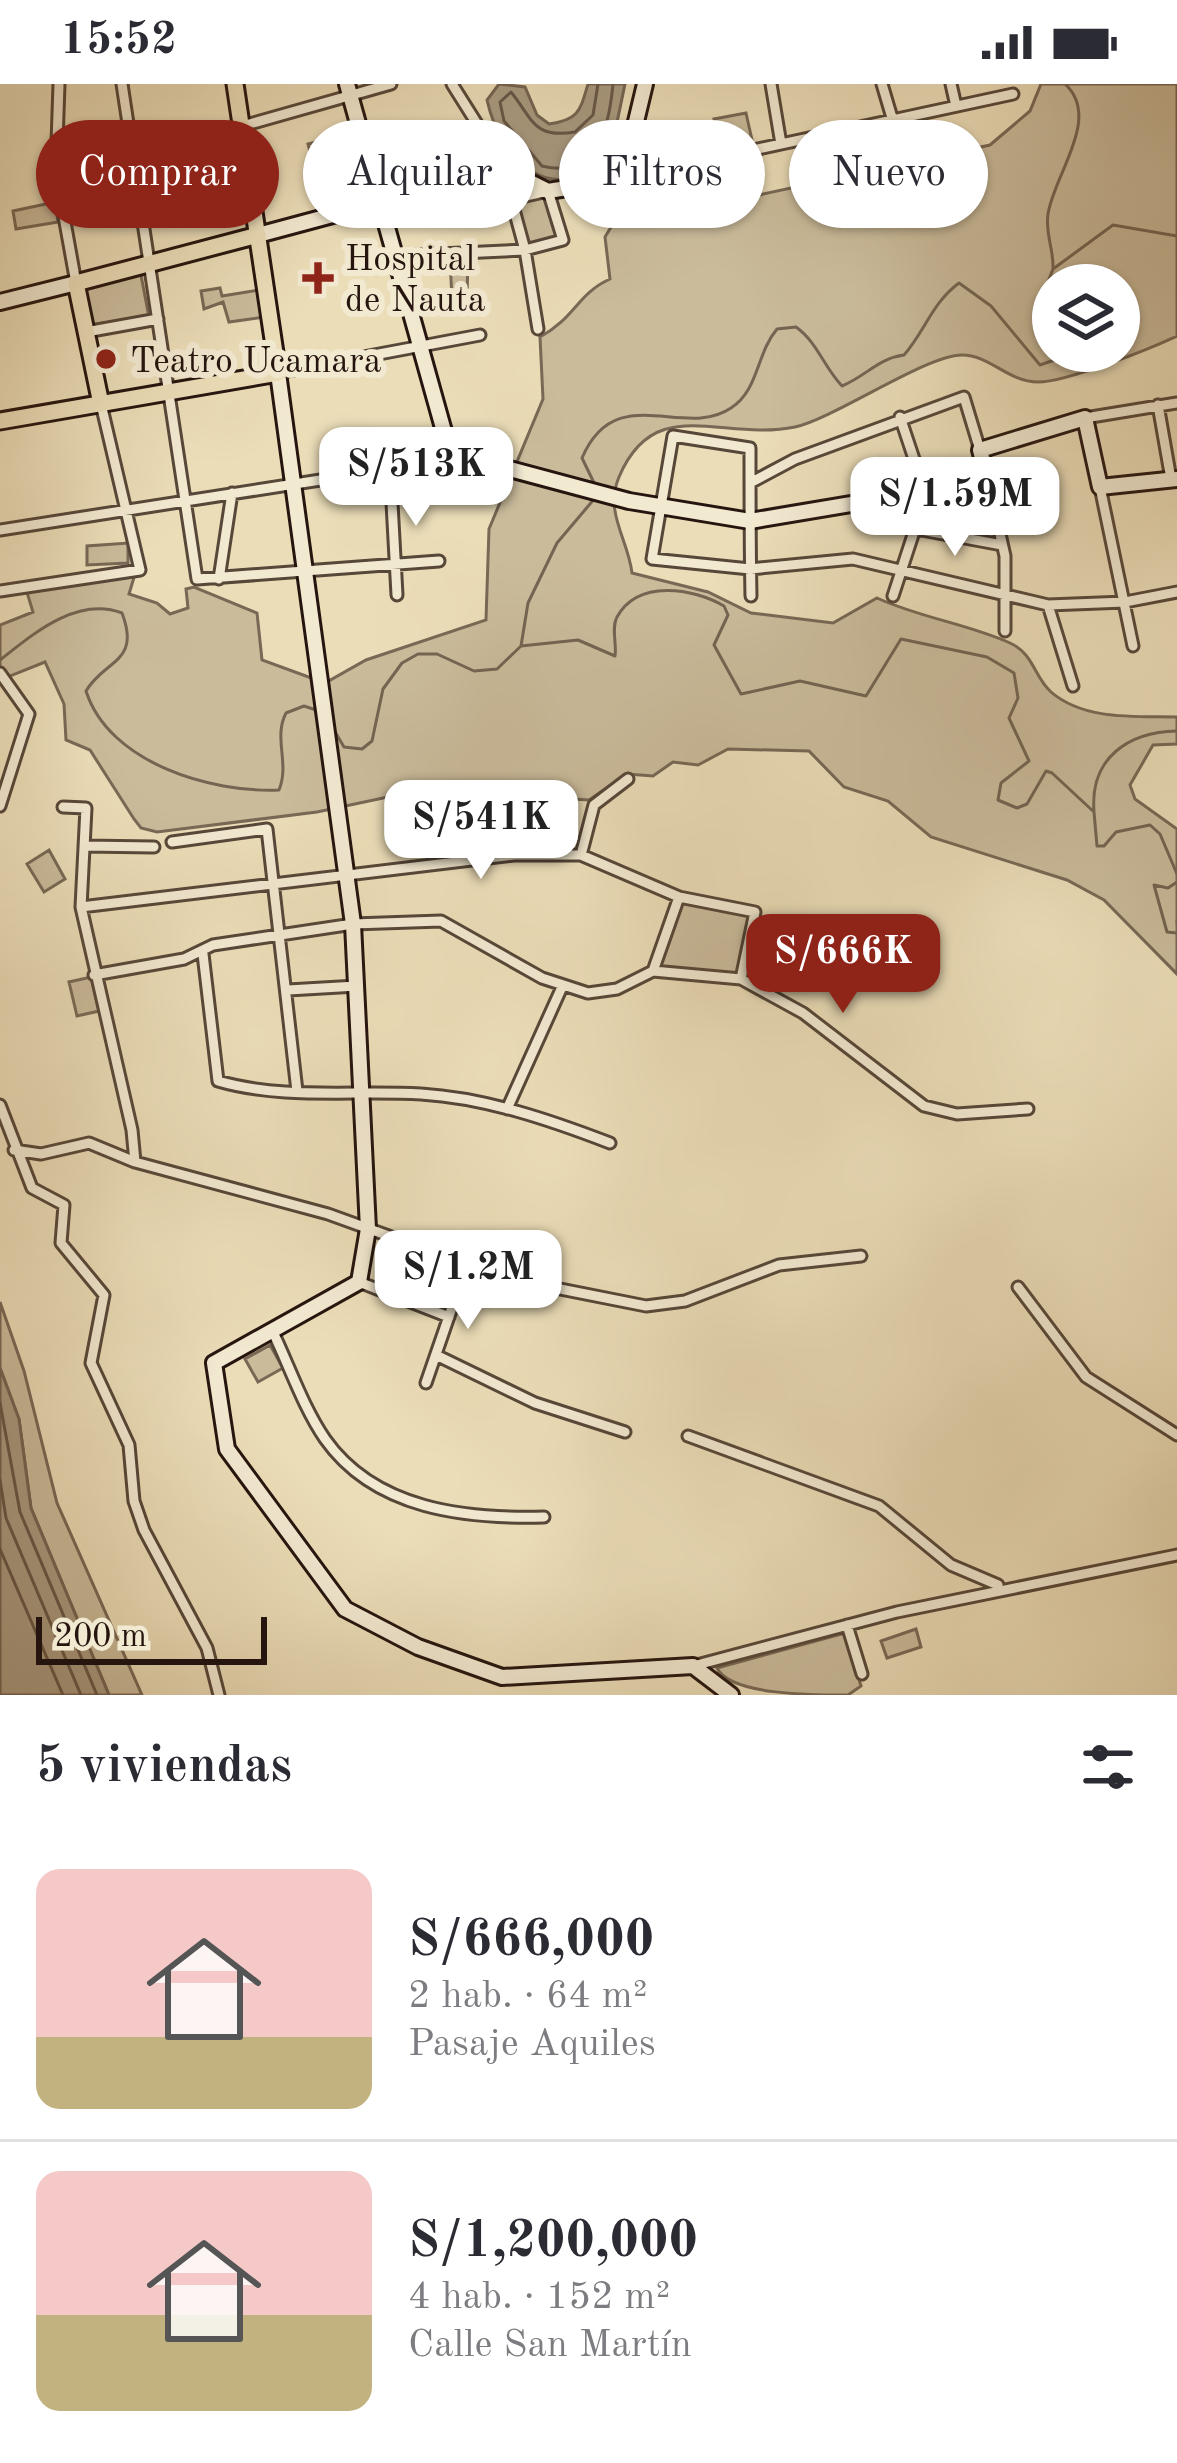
<!DOCTYPE html>
<html lang="es">
<meta charset="utf-8">
<style>
body{margin:0;font-family:"Old Standard TT",serif;background:#f7f7f7;color:#2b2b33;height:100vh;display:flex;flex-direction:column;font-size:45px;white-space:nowrap}
*{box-sizing:border-box;margin:0}
p{font-size:39px;color:#7c7c81}
.icon{flex:none;width:66px;height:66px;fill:none;stroke:currentColor;stroke-width:2;stroke-linecap:round;stroke-linejoin:round}
.map{position:relative;height:1611px;overflow:hidden}
.side{display:flex;flex-direction:column;background:#fff;flex:1}
.side>*{flex:none}
.top-card{position:absolute;left:36px;top:36px;width:1107px;height:108px;display:flex;gap:24px}
.buttons{position:absolute;left:1032px;top:180px;display:grid;gap:24px}
.buttons a{display:grid;place-items:center;width:108px;height:108px;border-radius:50%;background:#fff;box-shadow:0 3px 9px #0004;font-size:60px}
.scale{position:absolute;left:36px;bottom:30px;width:231px;box-sizing:border-box;padding-left:12px;border:6px solid #26150f;border-top:0;font-size:33px;line-height:42px;white-space:nowrap;color:#26150f;-webkit-text-stroke:9px #f2e9d1;paint-order:stroke}
.price{position:absolute;translate:-50% -102px;padding:0 27px;border-radius:24px;background:#fff;color:#222;font-size:39px;line-height:78px;filter:drop-shadow(0 3px 6px #0008)}
.price::after{content:'';position:absolute;left:50%;top:72px;width:36px;height:27px;margin-left:-18px;background:inherit;clip-path:polygon(0 0,100% 0,50% 100%)}
.price.active{background:#8f2418;color:#fff}
ul{padding:0;list-style:none}
li{display:flex;align-items:center;gap:36px;height:300px;padding:0 36px}
li+li{border-top:3px solid #e1e1e2}
li span{display:grid;place-items:center;flex:none;width:336px;height:240px;border-radius:24px;color:#555}
li>.icon{margin-inline-start:auto}
span .icon{width:144px;height:144px;fill:#fffc;stroke-width:1}
li b{font-size:51px}
h2{display:flex;justify-content:space-between;align-items:center;height:144px;padding:0 36px;font-size:51px}
.chip{padding:0 42px;border-radius:54px;background:#fff;box-shadow:0 3px 9px #0004;font-size:42px;line-height:108px}
.chip.active{background:#8f2418;color:#fff}
.status{display:flex;justify-content:space-between;align-items:center;height:84px;padding:0 60px;background:#fff;direction:ltr}
.status svg{height:33px;fill:currentColor}
.map>svg:first-child{display:block}
.green{fill:#cabb9b;stroke:#786855;stroke-width:3;fill-rule:evenodd}
.water{fill:#a8997f;stroke:#746452;stroke-width:3}
.lines{fill:none;stroke-linecap:round;stroke-linejoin:round}
.shore{stroke:#675747;stroke-width:3}
.stream{stroke:#746452;stroke-width:3}
.street-casing{stroke:#574739;stroke-width:15}
.secondary-casing{stroke:#26150f;stroke-width:20}
.primary-casing{stroke:#26150f;stroke-width:21}
.street{stroke:#f2e9d1;stroke-width:9}
.secondary{stroke:#f2e9d1;stroke-width:14}
.primary{stroke:#ebddb8;stroke-width:15}
.poi-dot{fill:#8f2418;stroke:#f2e9d1;stroke-width:4.5}
.labels{text-anchor:middle;stroke-width:12;stroke-linejoin:round;paint-order:stroke}
.poi-label{font-size:36px;fill:#26150f;stroke:#f2e9d1;text-anchor:start}
</style>
<div class="status"><b>15:52</b><svg viewBox="0 0 49 12"><path d="M0 12V9h3v3zM5 12V6h3v6zM10 12V3h3v9zM15 12V0h3v12zM26 1h20v11H26zM47 4h2v5h-2z"/></svg></div>
<div class="map">
<svg width="1177" height="1611" viewBox="0 0 1177 1611">
<rect width="100%" height="100%" fill="#ebddb8"/>
<filter id="stains"><feTurbulence type="fractalNoise" baseFrequency=".00167" numOctaves="4"/><feColorMatrix values="0 0 0 0 .2 0 0 0 0 .09 0 0 0 0 .02 0 0 0 .5 -.17"/></filter>
<radialGradient id="worn" r=".72"><stop offset=".6" stop-color="#630" stop-opacity="0"/><stop offset="1" stop-color="#630" stop-opacity=".3"/></radialGradient>
<path class="green" d="M1041,0H1177V252C1149,265 1067,298 1038,298C1008,298 990,271 962,271C926,271 835,334 795,343C722,358 655,308 619,393C604,428 628,455 632,489L708,508L751,529L833,539L877,514C921,534 968,540 1010,559C1034,570 1034,593 1051,608C1085,637 1136,632 1177,633V660L1153,661L1130,701L1135,715L1177,745V890L1104,816L1067,796L931,753L888,717L844,703L809,667L728,665L698,681L673,678L653,692L627,690L589,716L421,706L317,728L157,748L141,744L134,735L90,666L66,656L64,620L45,578L0,596V541L33,528L26,505L135,490L129,510L157,519L170,530L188,524L186,505L194,503L257,529L262,576L325,599L366,576L486,536L489,445L543,315L540,253C576,233 577,210 610,195L605,153L611,143L990,61L1030,27ZM1053,201H1119V267H1053Z
M746,29L752,56L720,63L714,35Z
M340,51L345,69L313,78L308,60Z
M545,109L559,155L527,165L511,119Z
M55,118L58,138L16,145L13,127Z
M450,176H468L467,212L452,214Z
M140,186L149,233L89,241L82,201Z
M220,204L222,212L259,206L264,233L229,238L223,218L204,225L201,207Z
M979,403L986,406L996,457L921,443L928,415Z
M128,459V479L87,481V462Z
M49,766L65,795L44,808L27,780Z
M683,817L751,831L738,891L659,883Z
M91,893L99,927L77,932L69,898Z
M0,1218L24,1287L57,1419L142,1611H109L31,1424L19,1335L0,1284Z
M270,1261L283,1284L258,1298L245,1275Z
M916,1545L921,1563L887,1574L881,1557Z
M845,1549L861,1602L848,1611C811,1611 730,1611 717,1584Z"/>
<path class="water" d="M499,0L525,3L537,31L549,40C579,36 580,27 588,0H625L610,72C553,126 501,79 487,16Z
M0,1284L19,1335L31,1424L109,1611H0Z"/>
<g class="lines">
<path class="shore" d="M598,0L593,31L575,48C533,55 533,35 511,8L500,18L504,37L542,82C598,96 609,43 613,0
M0,1319L20,1428L97,1611
M0,1396L6,1434L81,1611
M0,1465L63,1611"/>
<path class="stream" d="M1053,185C1054,166 1045,150 1048,130C1054,90 1102,34 1065,0
M1053,210L1048,198L1053,185L1113,141L1177,152
M597,405L582,374C616,295 684,356 731,324C759,306 756,270 777,245L796,243C817,258 824,283 842,302C866,292 879,274 904,271C925,247 932,219 959,199L991,222L1040,281L1080,267
M521,562L578,556L615,572C617,560 611,544 617,533C638,495 693,504 724,522L728,531L714,561L741,610L800,597L866,612L901,555L987,573L1014,589L1018,614L1009,634L1029,677L1001,699L998,716L1017,724L1027,720L1046,687L1052,689L1094,728L1097,762H1104L1116,748L1150,741L1160,750L1177,790
M0,576C33,550 77,512 122,529C141,579 105,575 86,607C109,679 211,709 279,706C290,679 273,654 286,629L304,622L316,626
M331,641L344,663L362,665L372,657L383,605L402,579L418,570H437L474,587L497,585L521,562L528,519L557,459L595,414
M1094,727C1090,674 1128,648 1177,647
M1177,798L1168,804L1154,801L1167,848L1177,849
M1177,837V838"/>
<defs>
<path id="street" d="M59,0L56,88L76,199
M122,0L197,495L439,477
M452,0L501,78L525,166L538,245
M771,0L781,60
M882,0L903,71
M951,0L956,22
M56,88L133,73L391,0
M605,98L1013,10
M396,172L525,166L563,156L548,107L508,116
M86,248L158,235
M278,289L480,251
M1158,321L1171,395
M1085,334L1177,319
M390,382L397,511
M988,397L1005,472V547
M750,399L795,375L964,313L980,366
M1100,403L1133,562
M916,445L1002,461
M0,446L442,377
M219,495L232,409
M0,507L140,486L101,320
M751,512C750,462 750,413 750,364L673,352L652,475L750,485L853,475L1048,521L1125,518L1177,508
M893,512L926,411L900,333
M1048,521L1073,602
M0,589L29,630L0,722
M63,723L86,724L81,823L132,1046L135,1078
M172,758L267,745L297,1007
M84,762L154,763
M581,771L594,721L628,695
M81,823L514,771H581L679,813L755,828L741,895
M203,870L218,997C283,1016 354,1006 421,1010C486,1014 550,1036 610,1059
M653,887L679,813
M94,891L184,875L213,861L353,840L441,837L542,894L588,909L617,905L653,887L741,895L803,929L924,1022L957,1030L1028,1025
M288,906L357,902
M0,1021L32,1104L64,1121L61,1159L104,1211L91,1279L129,1361L134,1417L144,1446L207,1564L219,1611
M507,1025L562,903
M14,1066L41,1070L89,1059L135,1078L328,1130L505,1194L646,1222L685,1217L779,1181L861,1172
M359,1198L449,1233
M1018,1203L1086,1293L1177,1351
M272,1246C289,1281 303,1323 325,1355C375,1426 466,1435 544,1433
M436,1271L535,1319L625,1348
M426,1299L466,1183
M688,1352L879,1422L951,1481L998,1501
M847,1541L862,1590
M693,1582L897,1528L1177,1471"/>
<path id="secondary" d="M347,0L450,369L629,417L750,437L988,397L980,366L1085,334L1100,403L1177,395
M258,151L504,85L548,107L605,98L628,71L645,0
M0,218L76,199
M278,289L353,840L368,1145L359,1198L214,1279L227,1365L345,1525L418,1563L502,1593L693,1582L731,1611"/>
<path id="primary" d="M101,320L76,199L258,151
M0,337L278,289L235,0"/>
</defs>
<use href="#street" class="street-casing"/>
<use href="#secondary" class="secondary-casing"/>
<use href="#primary" class="primary-casing"/>
<use href="#street" class="street"/>
<use href="#secondary" class="secondary"/>
<use href="#primary" class="primary"/>
</g>
<g class="poi-dot">
<path d="M312 176h12v12h12v12h-12v12h-12v-12h-12v-12h12z"/>
<circle cx="106" cy="275" r="12"/>
</g>
<g class="labels">
<g class="poi-label">
<text x="345" y="186">Hospital<tspan x="345" dy="41">de Nauta</tspan></text>
<text x="130" y="288">Teatro Ucamara</text>
</g>
</g>
<rect width="100%" height="100%" filter="url(#stains)"/>
<rect width="100%" height="100%" fill="url(#worn)"/>
</svg>
<div class="buttons">
<a><svg class="icon" aria-label="layers" viewBox="0 0 24 24"><path d="M12 4l9 5-9 5-9-5zM3 14l9 5 9-5"/></svg></a>
</div>
<div class="scale">200 m</div>
<b class="price" style="left:416px;top:445px">S/513K</b>
<b class="price" style="left:955px;top:475px">S/1.59M</b>
<b class="price" style="left:481px;top:798px">S/541K</b>
<b class="price active" style="left:843px;top:932px">S/666K</b>
<b class="price" style="left:468px;top:1248px">S/1.2M</b>
<div class="top-card">
<a class="chip active">Comprar</a>
<a class="chip">Alquilar</a>
<a class="chip">Filtros</a>
<a class="chip">Nuevo</a>
</div>
</div>
<section class="side">
<h2>5 viviendas<svg class="icon" aria-label="filters" viewBox="0 0 24 24"><path d="M4 7h16M4 17h16"/><circle cx="9" cy="7" r="2"/><circle cx="15" cy="17" r="2"/></svg></h2>
<ul>
<li><span style="background:linear-gradient(#f6c9c9 70%,#c2b280 0)"><svg class="icon" aria-label="home" viewBox="0 0 24 24"><path d="M3 11l9-7 9 7M6 9v11h12V9"/></svg></span><div><b>S/666,000</b><p>2 hab. · 64 m²</p><p>Pasaje Aquiles</p></div></li>
<li><span style="background:linear-gradient(#f6c9c9 60%,#c2b280 0)"><svg class="icon" aria-label="home" viewBox="0 0 24 24"><path d="M3 11l9-7 9 7M6 9v11h12V9"/></svg></span><div><b>S/1,200,000</b><p>4 hab. · 152 m²</p><p>Calle San Martín</p></div></li>
</ul>
</section>
